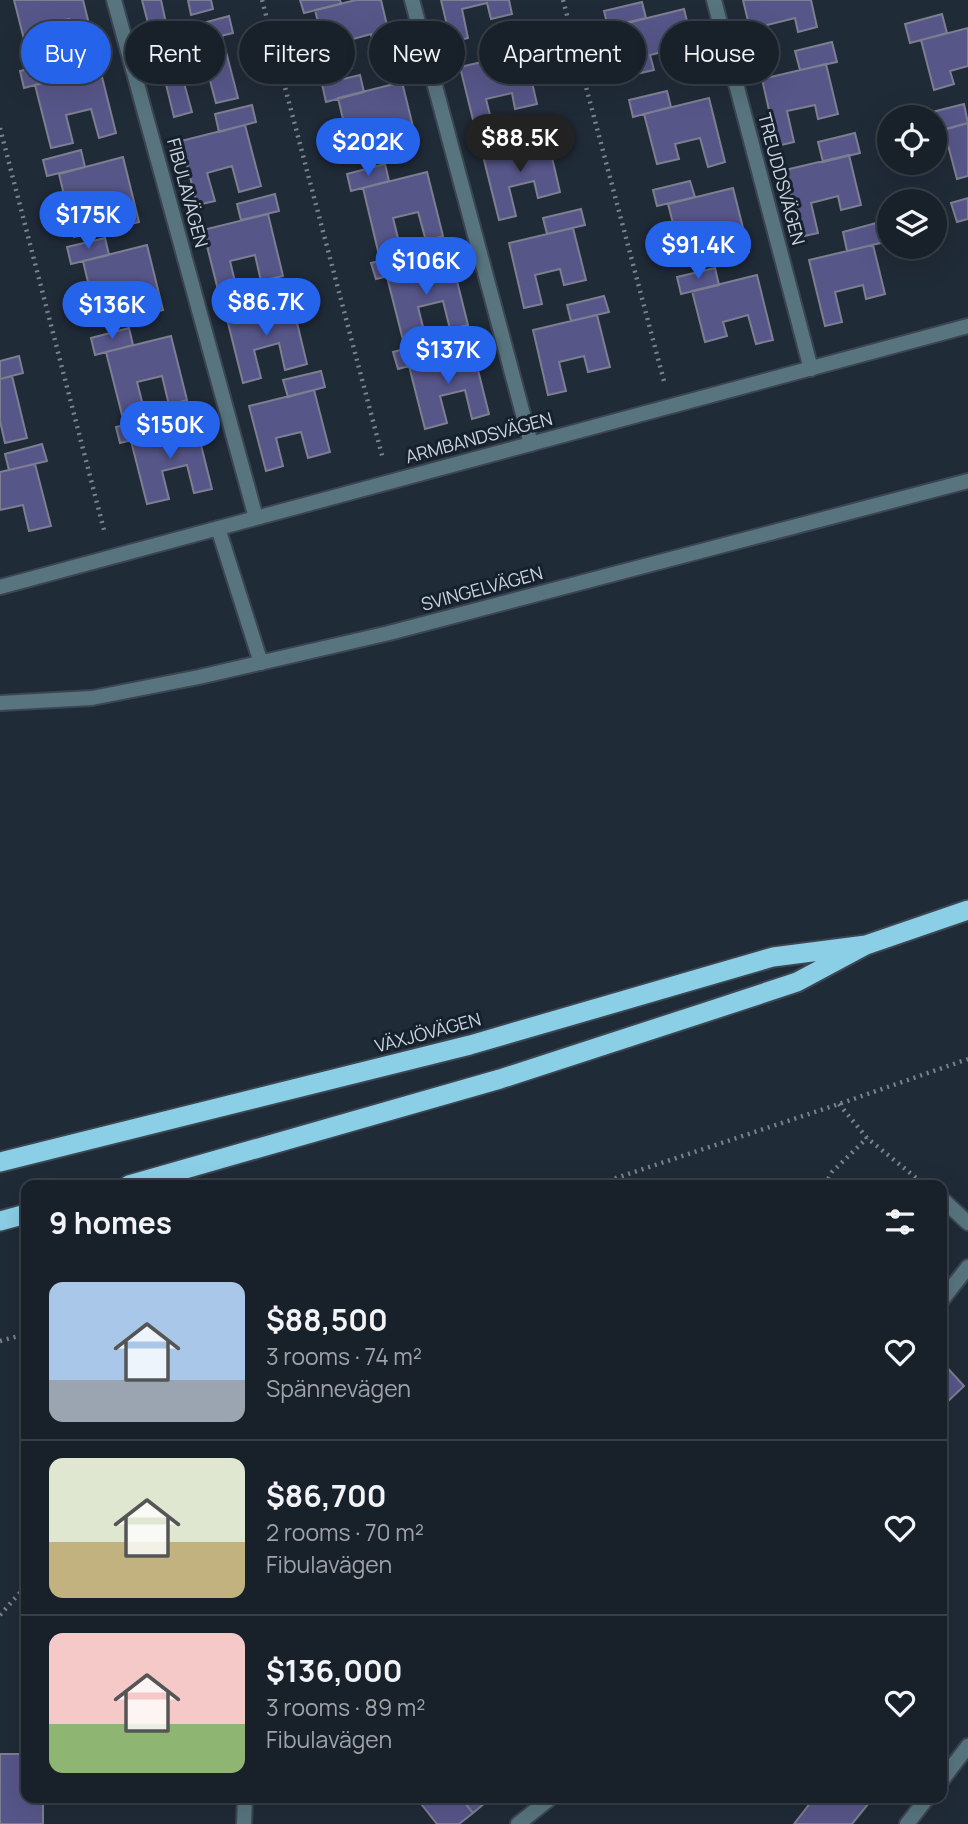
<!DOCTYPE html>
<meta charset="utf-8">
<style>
body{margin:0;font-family:Manrope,sans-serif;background:#252d36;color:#f1f3f6;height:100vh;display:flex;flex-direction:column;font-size:26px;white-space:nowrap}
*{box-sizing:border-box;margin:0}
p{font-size:23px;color:#9fa3a8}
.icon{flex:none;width:38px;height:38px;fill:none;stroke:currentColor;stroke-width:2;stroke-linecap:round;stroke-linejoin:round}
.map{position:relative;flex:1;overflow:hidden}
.drawer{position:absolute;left:21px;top:1180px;width:926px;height:623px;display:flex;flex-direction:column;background:#18202a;border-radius:14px;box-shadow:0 7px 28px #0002,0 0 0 2px #363e47}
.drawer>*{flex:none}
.guide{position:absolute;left:21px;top:21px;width:928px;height:63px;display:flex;gap:14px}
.controls{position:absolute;left:877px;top:105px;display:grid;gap:14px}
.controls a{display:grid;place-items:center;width:70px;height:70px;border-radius:50%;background:#18202a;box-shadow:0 7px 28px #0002,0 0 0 2px #363e47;font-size:35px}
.price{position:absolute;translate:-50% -60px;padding:0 16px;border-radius:24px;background:#2563eb;color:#fff;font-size:23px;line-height:46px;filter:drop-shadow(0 2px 4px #0008)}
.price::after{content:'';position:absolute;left:50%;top:42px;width:21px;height:16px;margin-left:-10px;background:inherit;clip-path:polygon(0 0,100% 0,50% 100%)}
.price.active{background:#222;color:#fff}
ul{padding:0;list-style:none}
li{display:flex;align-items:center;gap:21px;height:175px;padding:0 28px}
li+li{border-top:2px solid #363e47}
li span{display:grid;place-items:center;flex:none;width:196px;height:140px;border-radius:14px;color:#555}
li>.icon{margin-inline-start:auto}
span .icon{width:84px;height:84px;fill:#fffc;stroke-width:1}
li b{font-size:30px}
h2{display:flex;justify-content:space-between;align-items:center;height:84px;padding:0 28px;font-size:30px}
.pill{padding:0 24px;border-radius:32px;background:#18202a;box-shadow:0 7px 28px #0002,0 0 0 2px #363e47;font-size:24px;line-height:63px}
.pill.active{background:#2563eb;color:#fff}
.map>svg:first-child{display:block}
.building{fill:#575689;stroke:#7d7e91;stroke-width:2}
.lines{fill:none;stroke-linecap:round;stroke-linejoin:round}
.minor-casing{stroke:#3c4652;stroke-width:18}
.trunk-casing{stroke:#3c4652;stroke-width:23}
.path{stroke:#79828d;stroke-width:4.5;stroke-dasharray:2 5;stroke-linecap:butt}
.minor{stroke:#58757f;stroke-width:14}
.trunk{stroke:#8bcfe6;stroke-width:19}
.labels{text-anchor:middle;stroke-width:6;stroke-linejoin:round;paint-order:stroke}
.street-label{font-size:18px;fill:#cdd4dd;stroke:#16212e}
</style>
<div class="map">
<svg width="968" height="1824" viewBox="0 0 968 1824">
<rect width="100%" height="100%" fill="#202b38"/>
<path class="building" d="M14,0H83L94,44L76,48L69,19L44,25L51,53L29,59Z
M142,0H161L166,23L149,27Z
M188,0H211L213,9L191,15Z
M300,0H340L341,4L304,13Z
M356,0H381L395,59L378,63L371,34L346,41L352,68L331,74L315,10Z
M441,0H509L512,14L491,19L487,3L462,9L468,38L451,42Z
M743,0H811L817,27L798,32L795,18L767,25L774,55L757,59Z
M642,2L646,18L608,27L604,11Z
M684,9L700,73L683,78L675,49L650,55L654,70L632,75L619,25Z
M942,14L947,33L910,43L905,24Z
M229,16L233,33L196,42L192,26Z
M968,28V66L950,71L954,84L934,90L921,40Z
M532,32L536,49L498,58L494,41Z
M222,36L238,98L216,103L209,77L184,83L192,112L174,117L158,52Z
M832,42L837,62L800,70L795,51Z
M525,52L537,104L515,109L512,93L486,99L493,127L476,132L460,67Z
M58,62L62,78L24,88L20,71Z
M826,64L838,114L818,119L815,105L787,111L794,142L777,146L762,79Z
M100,69L116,133L99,138L91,109L66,115L73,143L51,148L35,85Z
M360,75L364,92L326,102L322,84Z
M402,82L418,147L401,152L394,123L368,129L375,156L353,162L338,98Z
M667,91L671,107L633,117L629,100Z
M709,98L725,162L708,167L700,138L675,144L679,159L657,164L644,114Z
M964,104L968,123L934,132V117H929L928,113Z
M252,105L256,122L219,132L215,114Z
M555,121L559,138L521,147L517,130Z
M968,123V176L957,179L944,130Z
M245,125L261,186L239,192L232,166L207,173L215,201L197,205L181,141Z
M855,133L860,153L823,162L818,142Z
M548,140L560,192L538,198L534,181L509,187L516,216L499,220L483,156Z
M81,150L85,167L47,176L43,160Z
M849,155L861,205L841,210L838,196L811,203L818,233L800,237L785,170Z
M123,157L139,222L122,226L115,197L89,204L96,232L74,237L59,174Z
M385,164L389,181L351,191L347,174Z
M427,172L443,236L426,241L418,212L393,218L400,246L378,251L363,188Z
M690,181L695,197L657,206L653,190Z
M733,188L749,252L731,256L724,228L699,234L702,249L681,254L668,204Z
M275,194L279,211L241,220L237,204Z
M968,198V219L957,222L951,203Z
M581,209L585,225L547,234L543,218Z
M268,214L283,276L261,281L255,255L230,261L237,290L219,294L203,230Z
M880,222L885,242L847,251L843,232Z
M573,228L586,280L564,285L560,269L535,275L542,304L524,308L509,243Z
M105,238L109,255L71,264L67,247Z
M147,245L163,310L146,314L139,285L113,291L120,319L98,325L83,261Z
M873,245L885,294L866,299L863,285L835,292L842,322L825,326L809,260Z
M409,254L413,270L376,279L371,263Z
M452,261L468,325L450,329L443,301L418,307L425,335L403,340L387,277Z
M715,268L719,285L681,294L677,277Z
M757,275L773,340L756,344L748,315L723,322L727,336L705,342L692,291Z
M299,283L303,299L265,309L261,292Z
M604,296L609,312L571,321L567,305Z
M292,302L307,364L285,370L279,343L254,350L261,378L243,383L227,319Z
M597,315L610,367L588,372L584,356L559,362L566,391L548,395L533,330Z
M129,328L133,345L95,355L91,338Z
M171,336L187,400L169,405L162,376L137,382L144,409L122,415L106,352Z
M431,342L435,359L398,369L393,352Z
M473,350L489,414L472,419L465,390L440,396L447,423L425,429L409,366Z
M19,356L23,373L0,379V361Z
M321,371L325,387L288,397L283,380Z
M12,376L27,438L5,443L0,421V379Z
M314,390L330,452L308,458L301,432L276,438L283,466L266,471L249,406Z
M153,418L158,434L120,443L116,427Z
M196,425L212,489L194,493L187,465L162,471L169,499L147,504L131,441Z
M42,444L47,461L9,470L5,454Z
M35,464L51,526L29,531L23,505L0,510V472Z
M942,1362L964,1386L942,1407Z
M0,1754H26V1797H43V1824H0Z
M422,1797H460L473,1813L459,1824H437L418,1800Z
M460,1797H492L473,1813Z
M815,1797H861L869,1803L852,1824H794Z"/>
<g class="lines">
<defs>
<path id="minor" d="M114,0L256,518
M412,0L531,444
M714,0L811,369
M218,528L261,663
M0,587L968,326
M0,703L92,698L199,677L389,633L968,481
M942,1199L968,1223
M942,1300L968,1267
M942,1780L968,1746
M244,1824L245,1797
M518,1824L552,1797
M907,1824L928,1797"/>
<path id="trunk" d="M0,1162L470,1045L773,957L866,945
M129,1185L500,1079L703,1013L797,982L866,945L968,910
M0,1221L26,1214"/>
</defs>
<use href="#minor" class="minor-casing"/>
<use href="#trunk" class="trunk-casing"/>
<path class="path" d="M262,0L383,459
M563,0L665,385
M0,128L105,534
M839,1104L867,1138L925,1185
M595,1185L839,1104L968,1059
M825,1185L832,1172L867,1138
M0,1341L26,1334
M0,1615L26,1586"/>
<use href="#minor" class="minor"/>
<use href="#trunk" class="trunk"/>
</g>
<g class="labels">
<g class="street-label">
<text transform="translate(781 179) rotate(75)" y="6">TREUDDSVÄGEN</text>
<text transform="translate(187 193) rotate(75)" y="6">FIBULAVÄGEN</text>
<text transform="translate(479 438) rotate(-15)" y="6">ARMBANDSVÄGEN</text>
<text transform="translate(482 589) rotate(-15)" y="6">SVINGELVÄGEN</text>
<text transform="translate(428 1033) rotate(-15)" y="6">VÄXJÖVÄGEN</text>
</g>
</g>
</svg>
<div class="controls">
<a><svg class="icon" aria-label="locate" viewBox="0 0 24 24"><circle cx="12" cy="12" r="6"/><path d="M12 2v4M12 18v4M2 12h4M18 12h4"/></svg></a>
<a><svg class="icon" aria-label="layers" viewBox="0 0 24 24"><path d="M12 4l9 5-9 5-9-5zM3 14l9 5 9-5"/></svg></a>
</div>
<b class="price active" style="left:520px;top:174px">$88.5K</b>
<b class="price" style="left:368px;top:178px">$202K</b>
<b class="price" style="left:88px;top:251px">$175K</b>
<b class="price" style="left:698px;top:281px">$91.4K</b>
<b class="price" style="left:426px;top:297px">$106K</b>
<b class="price" style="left:266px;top:338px">$86.7K</b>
<b class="price" style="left:112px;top:341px">$136K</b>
<b class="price" style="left:448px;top:386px">$137K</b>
<b class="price" style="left:170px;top:461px">$150K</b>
<div class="guide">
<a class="pill active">Buy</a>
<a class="pill">Rent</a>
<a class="pill">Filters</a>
<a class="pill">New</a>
<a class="pill">Apartment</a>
<a class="pill">House</a>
</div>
<section class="drawer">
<h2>9 homes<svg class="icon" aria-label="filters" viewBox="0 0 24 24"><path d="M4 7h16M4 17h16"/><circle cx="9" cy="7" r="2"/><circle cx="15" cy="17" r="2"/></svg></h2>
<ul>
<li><span style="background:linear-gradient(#a9c7e8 70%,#9aa5b1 0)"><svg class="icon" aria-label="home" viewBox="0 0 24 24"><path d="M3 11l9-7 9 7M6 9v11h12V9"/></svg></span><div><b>$88,500</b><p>3 rooms · 74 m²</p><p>Spännevägen</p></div><svg class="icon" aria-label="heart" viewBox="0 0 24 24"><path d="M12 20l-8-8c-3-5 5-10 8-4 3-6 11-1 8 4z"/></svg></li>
<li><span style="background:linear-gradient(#dfe7d0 60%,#c2b280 0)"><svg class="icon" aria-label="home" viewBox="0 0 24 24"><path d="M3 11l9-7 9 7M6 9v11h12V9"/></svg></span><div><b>$86,700</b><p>2 rooms · 70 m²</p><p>Fibulavägen</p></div><svg class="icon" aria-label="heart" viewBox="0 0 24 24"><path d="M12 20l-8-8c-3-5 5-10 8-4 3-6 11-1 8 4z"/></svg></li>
<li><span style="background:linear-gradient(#f6c9c9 65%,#8fb573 0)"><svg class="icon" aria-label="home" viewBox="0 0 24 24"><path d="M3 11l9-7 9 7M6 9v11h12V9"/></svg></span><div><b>$136,000</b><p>3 rooms · 89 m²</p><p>Fibulavägen</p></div><svg class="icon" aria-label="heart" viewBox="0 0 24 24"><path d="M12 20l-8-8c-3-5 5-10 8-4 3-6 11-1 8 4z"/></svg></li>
</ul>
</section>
</div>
